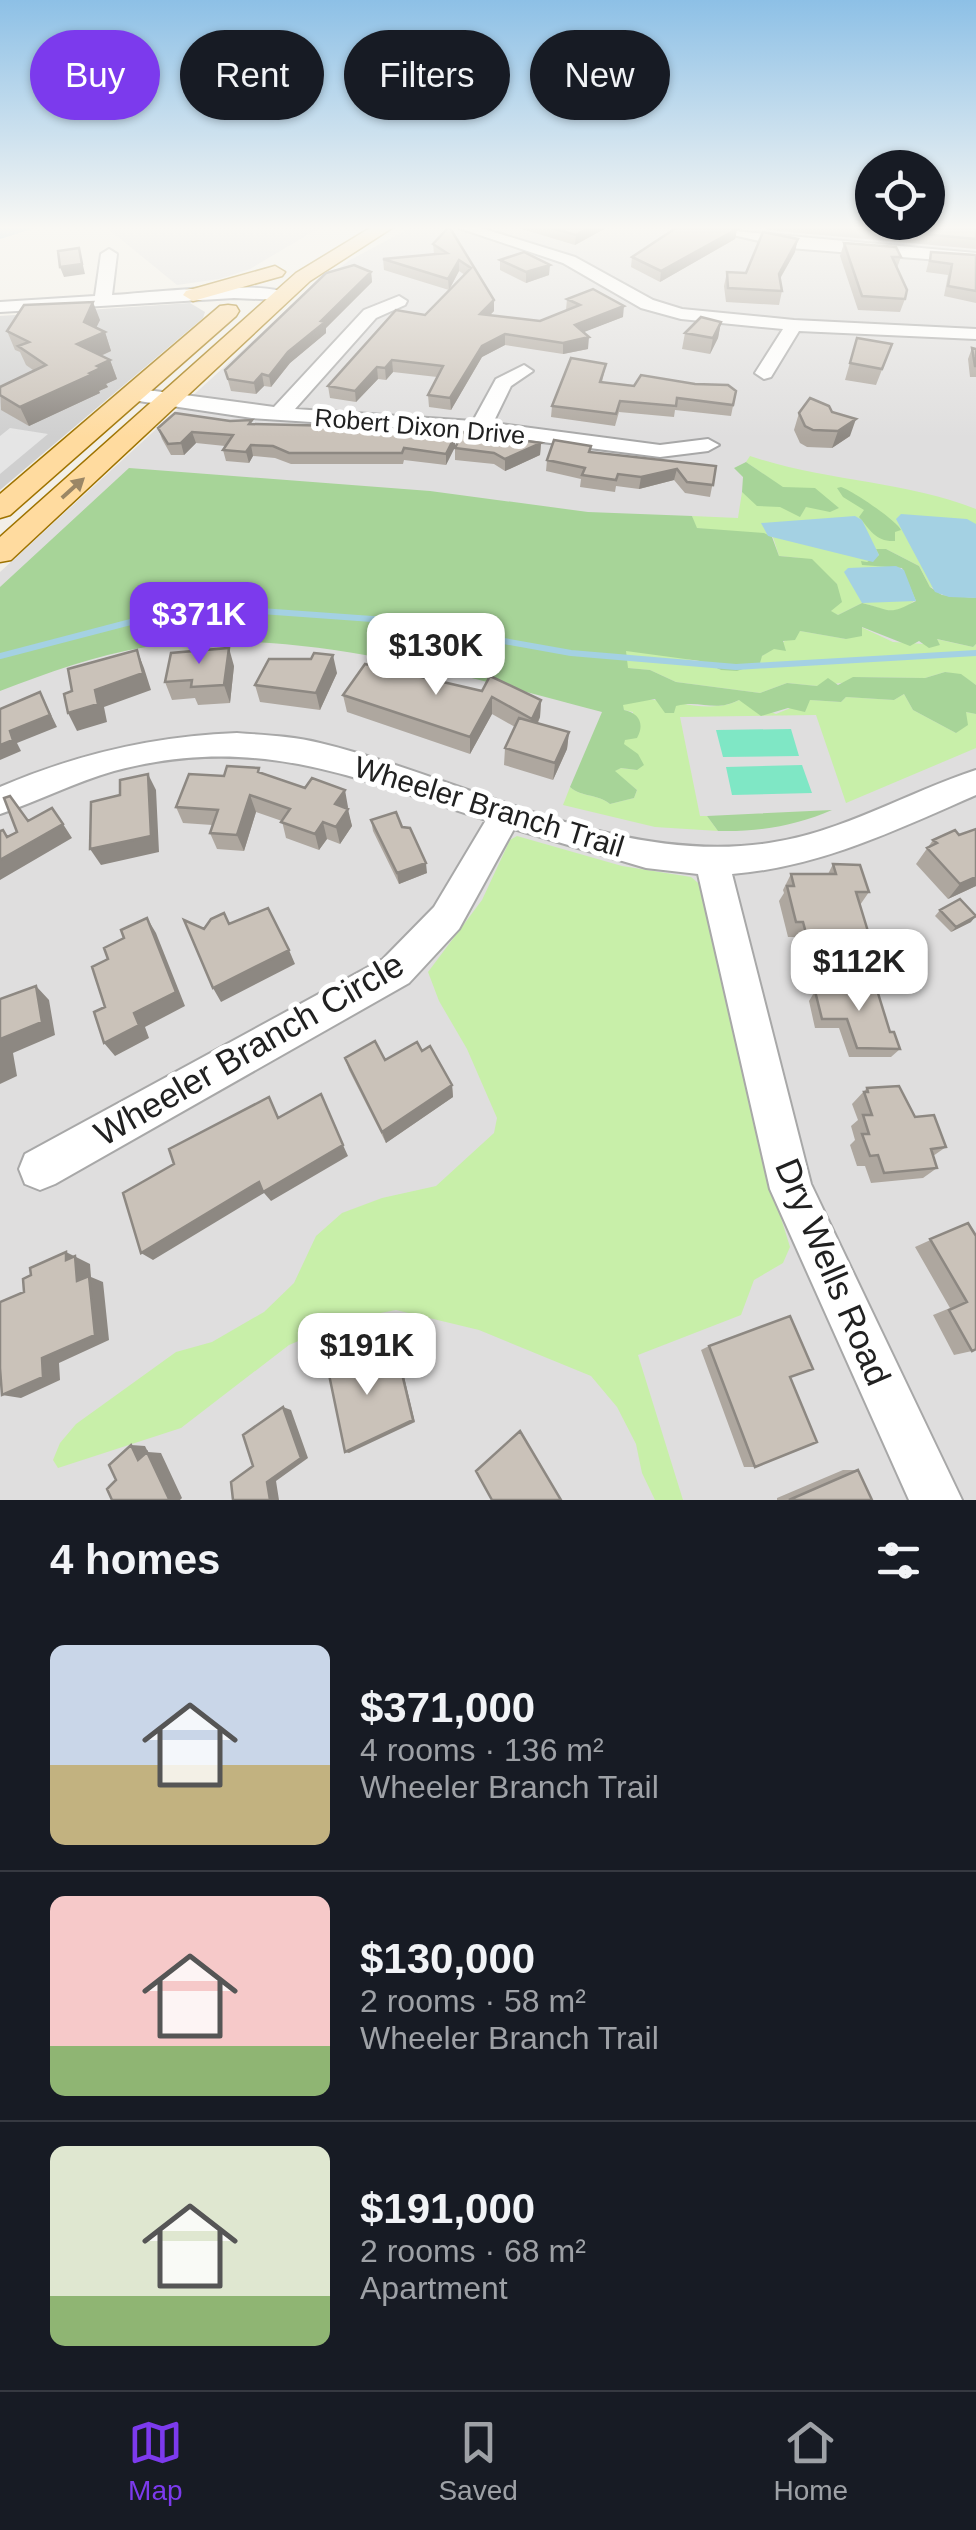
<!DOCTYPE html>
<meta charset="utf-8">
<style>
body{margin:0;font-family:Arial,sans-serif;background:#242831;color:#f1f3f6;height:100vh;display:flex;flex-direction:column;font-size:38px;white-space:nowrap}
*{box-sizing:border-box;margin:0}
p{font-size:32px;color:#9ea1a6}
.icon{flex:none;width:55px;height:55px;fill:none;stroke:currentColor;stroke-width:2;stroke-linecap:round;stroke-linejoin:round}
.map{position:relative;height:1500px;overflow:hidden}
.drawer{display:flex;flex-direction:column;background:#171b24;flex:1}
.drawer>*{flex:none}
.top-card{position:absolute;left:30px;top:30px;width:918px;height:90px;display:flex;gap:20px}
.tools{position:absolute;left:855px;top:150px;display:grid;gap:20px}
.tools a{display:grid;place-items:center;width:90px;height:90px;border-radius:50%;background:#171b24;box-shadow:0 2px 8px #0004;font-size:50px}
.price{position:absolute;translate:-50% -85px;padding:0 22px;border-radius:20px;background:#fff;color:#222;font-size:32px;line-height:65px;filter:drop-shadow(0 2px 5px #0008)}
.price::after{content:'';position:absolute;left:50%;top:60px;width:30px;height:22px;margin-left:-15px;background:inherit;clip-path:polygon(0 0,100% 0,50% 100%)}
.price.on{background:#7c3aed;color:#fff}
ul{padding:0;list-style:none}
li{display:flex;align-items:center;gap:30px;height:250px;padding:0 50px}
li+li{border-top:2px solid #363941}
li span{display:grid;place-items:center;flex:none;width:280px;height:200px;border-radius:15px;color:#555}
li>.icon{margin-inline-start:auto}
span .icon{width:120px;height:120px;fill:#fffc;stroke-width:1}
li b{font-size:42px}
h2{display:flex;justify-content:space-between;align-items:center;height:120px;padding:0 50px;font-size:42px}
.pill{padding:0 35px;border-radius:45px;background:#171b24;box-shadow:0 2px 8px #0004;font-size:35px;line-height:90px}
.pill.on{background:#7c3aed;color:#fff}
.menu{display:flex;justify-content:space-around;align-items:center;height:140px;border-top:2px solid #363941;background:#171b24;font-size:28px;color:#9ea1a6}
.menu a{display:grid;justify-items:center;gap:5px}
.menu .on{color:#7c3aed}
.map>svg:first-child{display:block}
.residential{fill:#dfdede}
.religious{fill:#cfcfcf}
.grass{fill:#c8efa9}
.forest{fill:#a7d498}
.pitch{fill:#7fe7c5}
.parking{fill:#e5e5e5}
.water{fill:#a4d1e3}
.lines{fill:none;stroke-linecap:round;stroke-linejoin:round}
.stream{stroke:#a4d1e3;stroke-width:6}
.river{fill:#a4d1e3;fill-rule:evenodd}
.minor-casing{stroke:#a8a8a8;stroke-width:4}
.major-casing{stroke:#9e7300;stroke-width:3}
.minor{fill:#fff;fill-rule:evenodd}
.major{fill:#ffdb9f;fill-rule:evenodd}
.wall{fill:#aea79f}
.shaded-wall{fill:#8d8882}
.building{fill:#cac2b9;stroke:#8d8882;stroke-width:2.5}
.oneway{fill:#9b8766}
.labels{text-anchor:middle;stroke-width:10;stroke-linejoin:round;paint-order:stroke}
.far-street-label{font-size:25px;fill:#212121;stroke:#fff}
.street-label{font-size:30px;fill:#212121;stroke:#fff}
.near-street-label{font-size:35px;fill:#212121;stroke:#fff}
</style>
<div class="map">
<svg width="976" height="1500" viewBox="0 0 976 1500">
<rect width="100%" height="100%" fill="#f2efe7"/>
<path class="residential" d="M107,228H319L250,269L219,279L177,285Z
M410,228H976V1500H0V572L306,292L350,260Z"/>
<path class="religious" d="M190,303L205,312L203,318L0,490V316Z"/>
<path class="grass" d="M750,456C824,481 904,481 976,509V598L930,587L919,566L886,549L918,598C891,619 891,610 862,603L838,615L831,612L837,584L800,558L779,556L773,537L696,528L692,516L738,518L742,492L789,510L803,511L806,507L795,489L782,487L746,462Z
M861,627L893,642L940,645L936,639L973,647L976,644V685L961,675L945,672L925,678L854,677L849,682L817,686L787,683L760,693L676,682L650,670L627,668L625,651C657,651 692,658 721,670L762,656L800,631L846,639Z
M904,694L913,710L956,733L966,712L976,714V748L846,803L816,715L680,717L700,816H707L718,831L655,827L563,805L570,787C583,798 596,793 610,804L634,798L637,790L614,771L621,768L637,770L623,745L633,712L624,710L622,705C653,688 703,719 739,700L776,714L810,700L841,702L846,697L894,700Z
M517,836L622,866L691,877L703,887L760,1150L790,1247L783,1263L754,1280L741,1315L638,1355L683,1500H655L642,1473L636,1444L617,1407L591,1376L479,1330L396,1310L350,1319L289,1345L181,1428L58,1468L53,1460L60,1443L76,1424L176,1352L212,1342L264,1312L294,1283L316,1236L342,1213L382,1198L436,1186L494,1133L497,1118L467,1049L439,1001L428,972L482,900L510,840Z"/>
<path class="forest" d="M746,462L783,487L815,488L839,508L830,512L806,507L800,517L780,507L757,506L742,492L743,477L734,468Z
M129,468L430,491L588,512L692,516L697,528L764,533L772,537L779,556L812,559L837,584L842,602L831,611L838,615L862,603C892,610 887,616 916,601L902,568L862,565L861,561L867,562L879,555L876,549H886L919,566L930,587L942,595L976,598V644L973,647L937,639L940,645L929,648L919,641L910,646L862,627V636L846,639L800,631L795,640L783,641L786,651L774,649L762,656L760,663L737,671L721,670L700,661L626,651L628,668L650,670L676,682L760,693L787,683L817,686L828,678L838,685L853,677L925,678L945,672L961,674L976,685V714L966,712L968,725L956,733L913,710L904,694L894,700L846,697L841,702L810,700L805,712L788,708L761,716L739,700C714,713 701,699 676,706L674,713H665L655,699L623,705L624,710C639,713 645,724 637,738L625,740L624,744L638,754L644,765L637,770L621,768L615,771L637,790L634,798L610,804C596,793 583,798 570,787L602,712C461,675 291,624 146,647C96,655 47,673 0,691V587Z
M841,487C853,491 896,520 901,530L895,532V541C876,542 870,530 859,517L864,510L843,497L837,488Z
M832,810C796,826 757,832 718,831L707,816Z"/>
<path class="pitch" d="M791,729L799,756L723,757L716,730Z
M802,765L812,793L732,795L726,767Z"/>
<path class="parking" d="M10,428L48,434L0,474V436Z"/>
<path class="water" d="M901,514L967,519L976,524V598L949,597L935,592L896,519Z
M855,516L862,520L879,555L873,562L768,536L761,523Z
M896,566L904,570L916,601L862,603L844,572L848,568Z"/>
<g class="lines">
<path class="stream" d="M0,656L192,606L386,620L571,653L736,667L976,653"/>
<path class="river" d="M0,228H35L0,239Z"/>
<defs>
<path id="minor" d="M459,228H481L575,257L653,300L682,309L794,320L976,329V339L799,331L771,377L764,379L755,373L783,329L681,319L641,308L563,263Z
M702,228L976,253V263L790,248Z
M109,249L117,254L112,295C145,293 269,279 290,295L282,300L234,298L0,312V302L95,296L101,254Z
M399,296L407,301L405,305L376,318L295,409L473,421L496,379L524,365L533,371L511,386L493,423L660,445L708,439L719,445L708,451L660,457L464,432L252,418L132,400L122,394L132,388L274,407L364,310Z
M237,733C264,735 293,736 320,743C465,778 615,866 769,843C843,832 906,793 976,770V795C896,830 820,867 732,874L811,1184L962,1500H909L770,1189L698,874L646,868L514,829L459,929L409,983L55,1184L40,1190L25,1184L19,1169L25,1154L383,959L434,907L486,820C353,777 257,733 114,771C75,782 39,801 0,814V787C77,754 153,736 237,733Z"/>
<path id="major" d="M370,228H392L310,281L11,560L0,562V537L296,273Z
M275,266L285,272L282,276L193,301L183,295L186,291Z
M228,305L236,306L239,311L236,316L10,515L0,518V494L220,306Z"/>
</defs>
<use href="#minor" class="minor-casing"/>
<use href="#major" class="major-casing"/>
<use href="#minor" class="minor"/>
<use href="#major" class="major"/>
</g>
<path class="wall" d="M448,228L494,311L490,315L540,321L566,310L567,299L623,317L583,332L588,349L563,354L505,345L482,357L451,410L429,407L428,395L437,377L393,372L386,380L378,379L356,402L330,398L328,386L425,315L465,275L459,271L449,290L384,270L383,259L434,254L433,244Z
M518,228H606L575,245Z
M767,228H976V249L767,230Z
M737,229L735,239L660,282L631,267L632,257Z
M844,243L901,257L897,268L905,299L900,312L858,310L840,256Z
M795,252L780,279L782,291L779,305L726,302L724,286L727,272L746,273Z
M931,252L976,255V303L944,296L948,275L926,272Z
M500,260L549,275L526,283L500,270Z
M371,272L372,282L326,328V333L290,363L271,387L264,386L256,394L231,391L225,370Z
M100,320L96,328L105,332L111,351L101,356L110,360L117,379L106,384L108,387L99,391L100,393L29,426L1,410L0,387L33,370L26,365L20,352L15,350L7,331Z
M721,322L718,338L710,354L682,349L685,333Z
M857,338L892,344L876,385L845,380Z
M972,348L976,349V377H970L968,359Z
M606,364L602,382L634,386L736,391L731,416L675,410L674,417L619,412L615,426L551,417L552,406Z
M832,412L850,436L832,448L807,447L800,443L794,430L799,413Z
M253,424L455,436V447L446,465L404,460L403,464H291L275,458L253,456L249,463L226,461L223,450L225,446L196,443L184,455H171L162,439L158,428Z
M541,443L540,455L505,471L494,464L455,460V448Z
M590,452L716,466L710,497L685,493L674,480L639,489L616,486L615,492L580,487L581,479L546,471L547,460Z
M311,659L337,673L320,710L260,702L255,685Z
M234,666L230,703L198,705L195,698L172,700L165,682Z
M482,691L541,700L540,717L538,723L569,732L567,749L553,780L504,765L505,748L515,727L492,714L470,754L347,712L343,695Z
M261,772L348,807L347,809L352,826L340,844L327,839L319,850L286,838L282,821L256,812L244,851L217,849L210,833L212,825L183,823L176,807L224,776Z
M371,820L402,827L427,873L399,884L373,831Z
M976,829V886L948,899L916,864L933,840L959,835Z
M833,864L869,892L860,905L870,938L859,953L797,948L794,937H788L779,901L784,893L783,890L791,874H828Z
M940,910L971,922L951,932L935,916Z
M835,982L867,990L900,1049L891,1057H849L839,1028H815L809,1001L815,991L829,990Z
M422,1051L452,1085L453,1097L386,1143L349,1070L345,1058L385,1060Z
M867,1088L915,1117L946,1147L933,1156L937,1168L923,1178L871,1183L865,1166H857L850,1145L855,1140L851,1126L858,1120L852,1104Z
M968,1223L972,1351L954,1355L933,1315L950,1308L915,1247Z
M709,1346L755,1467H744L701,1350Z
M843,1470H858L872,1500H777V1498Z"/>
<path class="shaded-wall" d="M588,228H606L575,245L576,235Z
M737,229L735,239L660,282L661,271Z
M798,239L795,252L775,287L779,274Z
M79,248L85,274L64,277L60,267Z
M459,260V271L449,290L448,279Z
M550,265L549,275L526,283V272Z
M371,272L372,282L326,328V333L290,363L271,387L269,376L288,352Z
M494,300V311L480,325V314Z
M93,302L100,320L91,338L105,332L111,351L84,363L77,344L84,322Z
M624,306L623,317L574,336L575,325Z
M721,322L718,338L710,354L713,338Z
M505,334V345L482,357L451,410L450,398L482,346Z
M589,337L588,349L563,354V343Z
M110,360L117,379L106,384L108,387L99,391L100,393L29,426L20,407L90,373L97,366Z
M392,360L393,372L386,380L385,368Z
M377,367L378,379L356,402L355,391Z
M262,374L264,386L256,394L254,383Z
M856,419L850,436L832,448L838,431Z
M192,432L196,443L184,455L181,443Z
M455,436V447L446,465V454Z
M541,443L540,455L505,471V459Z
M251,445L253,456L249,463L246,452Z
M677,469L674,480L639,489L641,477Z
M229,648L234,666L230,703L224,685Z
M137,650L144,668L151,690L104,707L107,722L77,731L68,713Z
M333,655L337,673L320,710L316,693Z
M40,692L57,727L17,743L21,751L0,760V745Z
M492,697V714L470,754V737Z
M541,700L540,717L531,736L532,719Z
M569,732L567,749L553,780L555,763Z
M148,774L156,790L159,852L101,865L90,849Z
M345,790L348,807L339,821L335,804Z
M250,795L256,812L244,851L237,835Z
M348,809L352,826L340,844L336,827Z
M323,822L327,839L319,850L315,834Z
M63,824L72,838L0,880V860Z
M426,863L427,873L399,884L397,873Z
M976,877V886L948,899L960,884Z
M976,916L971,922L951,932L956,927Z
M147,918L156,933L185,1006L145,1027L149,1038L115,1056L104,1043L134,1013Z
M289,950L295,964L221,1002L213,988Z
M36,986L49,1000L55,1035L13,1053L17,1076L0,1084V1039Z
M452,1085L453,1097L386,1143L382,1132Z
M343,1145L348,1156L271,1201L264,1193L153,1260L141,1253L259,1182Z
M66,1252L90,1264L91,1277L103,1282L109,1340L59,1363L60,1380L21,1398L2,1395L42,1358L66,1260Z
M356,1347L359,1350L365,1375L361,1373Z
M398,1357L400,1360L415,1422L349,1453L345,1452Z
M283,1407L291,1410L308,1458L276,1481L279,1500H270L267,1482Z
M131,1445L145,1446L148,1452L161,1453L182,1498L180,1500H168L138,1460Z"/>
<path class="building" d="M448,228H450L494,300L480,314L540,321L580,305L567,299L593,289L624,306L575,325L589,337L563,343L505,334L482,346L450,398L428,395L443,366L392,360L385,368L377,367L355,391L328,386L396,310L425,315L471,268L459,260L448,279L383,259L447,253L433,244Z
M552,228H588L576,235Z
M676,228H732L737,229L661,271L632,257Z
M858,228H976V239Z
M763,232L798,239L779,274L782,291L728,288L727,272L746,273Z
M844,243L896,247L901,257H892L907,290L905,299L862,296Z
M79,248L82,264L60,267L58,251Z
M524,252L550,265L526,272L500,260Z
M931,252L976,255V291L948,286L952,264L930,261Z
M354,265L371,272L321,321L325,322L288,352L269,376L262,374L254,383L228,379L225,370L326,273Z
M93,302L84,322L105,332L77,344L110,360L97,366L101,368L90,373L93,374L20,407L0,395V387L46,365L18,346L29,342L7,331L24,305Z
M701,317L721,322L713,338L685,333Z
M857,338L892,344L882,369L850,363Z
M972,348L976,349V366H975Z
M571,358L606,364L600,382L634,386L641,375L695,384L728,385L736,391L733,405L677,398L676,406L620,401L616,414L552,406Z
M810,398L829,406L832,412L856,419L838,431L813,430L805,426L799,413Z
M175,413L230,421L252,420L249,424L338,426L400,433L401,430L455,436L446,454L404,448L402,453H289L273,446L251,445L246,452L223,450L233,435L192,432L181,443L168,444L158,428Z
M463,432L541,443L505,459L494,453L455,448Z
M554,440L591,446L589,452L716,466L713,485L687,482L677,469L641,477L618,474L616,480L582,475L585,468L547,460Z
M229,648L224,685L191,687L192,680L165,682L171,653Z
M137,650L143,673L95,690L98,704L68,713L64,694L72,691L68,669Z
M314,653L333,655L316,693L255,685L269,659H311Z
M365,664L482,691L490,676L541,700L532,719L492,697L470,737L343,695Z
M40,692L50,715L10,731L13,740L0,745V709Z
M519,718L569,732L555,763L505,748Z
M227,766L259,768L258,772L305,788L312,778L345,790L335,804L348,809L336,827L323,822L315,834L281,822L290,809L250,795L237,835L210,833L218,810L176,807L189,774L224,776Z
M148,774L151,836L90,849L91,802L120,795V780Z
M10,796L28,821L52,808L63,824L0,860V831L3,830L7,837L17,832L4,798Z
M396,812L402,827L410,828L426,863L397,873L371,820Z
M976,829V877L960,884L927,848L937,843L933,840L955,830L959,835Z
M833,864L860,865L869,892H856L870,938L806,933L803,922H796L787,886H794L791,874H836Z
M960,899L976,916L956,927L940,910Z
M268,908L289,950L213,988L184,920L204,929L211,919L224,913L229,924Z
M147,918L176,992L134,1013L139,1025L104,1043L94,1012L105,1007L92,967L108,959L104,948L124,938L121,930Z
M835,982H865L867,990H877L890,1032H894L900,1049L857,1048L847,1019H822L815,991L837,990Z
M36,986L42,1022L0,1039V999Z
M375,1041L385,1060L417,1042L422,1051L430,1046L452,1085L382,1132L345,1058Z
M899,1086L915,1117L934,1115L946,1147L931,1149L937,1168L884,1173L878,1155L870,1156L862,1134H869L863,1115H872L864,1092H868L867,1088Z
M321,1094L343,1145L263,1192L259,1182L141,1253L123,1193L174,1164L169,1149L269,1097L278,1118Z
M968,1223L976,1236V1349L972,1351L949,1310L967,1302L930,1239Z
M66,1252V1260L75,1256L77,1281L89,1276L95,1335L42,1358L43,1377L2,1395L0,1368V1302L24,1292L23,1279L31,1275L30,1268Z
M790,1316L813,1369L790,1377L817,1442L755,1467L709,1346Z
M356,1347L361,1373L398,1357L413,1420L345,1452L326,1360Z
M283,1407L301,1458L267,1482L270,1500H233L231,1482L253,1466L243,1435Z
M520,1431L561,1500H492L476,1471Z
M131,1445L138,1460L147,1452L169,1499L168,1500H112L107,1489L116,1480L109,1465Z
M858,1470L872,1500H789Z"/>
<defs><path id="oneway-solid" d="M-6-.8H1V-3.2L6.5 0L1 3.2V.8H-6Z" transform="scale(2.5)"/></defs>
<use class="oneway" href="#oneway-solid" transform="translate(73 488) rotate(-42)"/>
<linearGradient id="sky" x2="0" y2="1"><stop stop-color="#8dc0e6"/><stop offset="0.52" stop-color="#f9f8f4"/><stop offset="1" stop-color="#f9f8f4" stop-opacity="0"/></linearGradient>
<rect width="976" height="438" fill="url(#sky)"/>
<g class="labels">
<g class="far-street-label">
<text transform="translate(420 426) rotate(5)" y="9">Robert Dixon Drive</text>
</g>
<g class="street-label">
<text transform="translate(489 807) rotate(17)" y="10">Wheeler Branch Trail</text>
</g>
<g class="near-street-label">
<text transform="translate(249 1049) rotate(-30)" y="12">Wheeler Branch Circle</text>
<text transform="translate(833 1272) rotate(67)" y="12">Dry Wells Road</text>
</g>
</g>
</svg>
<div class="tools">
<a><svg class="icon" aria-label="locate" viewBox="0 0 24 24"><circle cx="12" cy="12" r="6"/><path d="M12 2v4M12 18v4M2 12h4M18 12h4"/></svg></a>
</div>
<b class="price on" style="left:199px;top:667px">$371K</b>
<b class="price" style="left:436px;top:698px">$130K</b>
<b class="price" style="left:859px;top:1014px">$112K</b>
<b class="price" style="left:367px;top:1398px">$191K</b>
<div class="top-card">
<a class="pill on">Buy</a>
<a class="pill">Rent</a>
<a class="pill">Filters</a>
<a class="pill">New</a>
</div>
</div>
<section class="drawer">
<h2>4 homes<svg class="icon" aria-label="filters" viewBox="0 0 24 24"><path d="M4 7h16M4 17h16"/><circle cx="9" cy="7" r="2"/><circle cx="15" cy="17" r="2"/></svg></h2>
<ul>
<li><span style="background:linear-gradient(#c9d6e8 60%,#c2b280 0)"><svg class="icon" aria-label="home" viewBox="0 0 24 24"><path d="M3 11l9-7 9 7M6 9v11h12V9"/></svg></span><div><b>$371,000</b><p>4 rooms · 136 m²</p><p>Wheeler Branch Trail</p></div></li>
<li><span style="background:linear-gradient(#f6c9c9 75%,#8fb573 0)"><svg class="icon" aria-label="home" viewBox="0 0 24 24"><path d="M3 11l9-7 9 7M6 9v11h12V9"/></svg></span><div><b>$130,000</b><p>2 rooms · 58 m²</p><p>Wheeler Branch Trail</p></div></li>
<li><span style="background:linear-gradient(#dfe7d0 75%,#8fb573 0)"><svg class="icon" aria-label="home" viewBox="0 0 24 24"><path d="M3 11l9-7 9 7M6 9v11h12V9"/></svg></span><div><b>$191,000</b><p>2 rooms · 68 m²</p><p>Apartment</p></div></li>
</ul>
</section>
<nav class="menu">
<a class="on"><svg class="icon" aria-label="map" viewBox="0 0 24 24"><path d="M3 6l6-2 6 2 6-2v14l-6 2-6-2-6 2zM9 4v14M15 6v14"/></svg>Map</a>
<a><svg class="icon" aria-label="saved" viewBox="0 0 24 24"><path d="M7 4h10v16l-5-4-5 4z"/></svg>Saved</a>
<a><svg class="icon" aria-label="home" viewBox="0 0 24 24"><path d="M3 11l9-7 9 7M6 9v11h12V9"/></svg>Home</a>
</nav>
